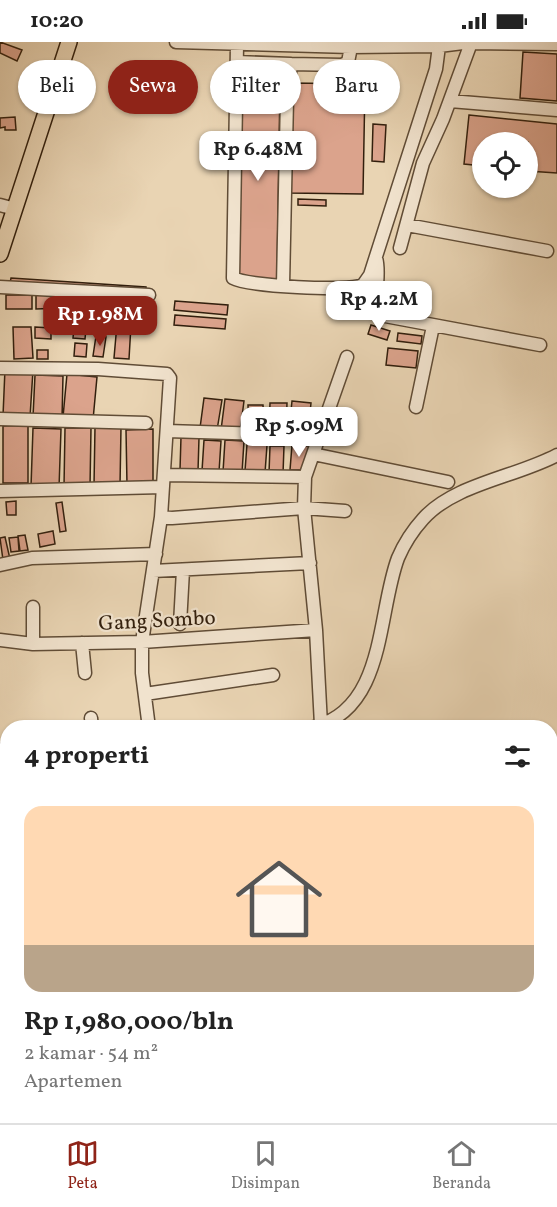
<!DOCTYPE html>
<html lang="id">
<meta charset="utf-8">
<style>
body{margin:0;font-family:Vollkorn,serif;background:#f2f2f2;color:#222;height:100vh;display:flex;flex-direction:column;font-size:22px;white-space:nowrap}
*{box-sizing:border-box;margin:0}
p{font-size:20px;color:#767676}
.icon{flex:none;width:33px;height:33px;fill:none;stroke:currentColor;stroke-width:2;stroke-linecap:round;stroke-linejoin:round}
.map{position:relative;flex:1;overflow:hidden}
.details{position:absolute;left:0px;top:678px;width:558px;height:404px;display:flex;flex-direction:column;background:#fff;border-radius:24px 24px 0 0;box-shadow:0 2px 4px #0004}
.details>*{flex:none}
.banner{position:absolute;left:18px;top:18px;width:522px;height:54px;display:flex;gap:12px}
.fabs{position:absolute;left:472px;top:90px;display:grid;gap:12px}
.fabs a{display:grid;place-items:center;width:66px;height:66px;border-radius:50%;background:#fff;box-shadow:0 2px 4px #0004;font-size:30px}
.price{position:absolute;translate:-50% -51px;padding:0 14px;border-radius:12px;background:#fff;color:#222;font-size:20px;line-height:39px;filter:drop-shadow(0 2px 3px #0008)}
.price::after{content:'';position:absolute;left:50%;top:36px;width:18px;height:14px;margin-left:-9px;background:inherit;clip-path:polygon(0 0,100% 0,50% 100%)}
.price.current{background:#8f2418;color:#fff}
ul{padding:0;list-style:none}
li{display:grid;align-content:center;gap:12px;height:318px;padding:0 24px}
li span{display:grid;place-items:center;height:186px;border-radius:18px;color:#555}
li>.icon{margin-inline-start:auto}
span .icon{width:108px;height:108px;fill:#fffc;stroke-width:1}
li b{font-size:26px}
h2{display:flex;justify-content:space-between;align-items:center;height:72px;padding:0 24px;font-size:26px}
.tag{padding:0 21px;border-radius:27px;background:#fff;box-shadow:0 2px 4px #0004;font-size:21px;line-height:54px}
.tag.current{background:#8f2418;color:#fff}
.status{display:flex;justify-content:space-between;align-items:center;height:42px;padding:0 30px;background:#fff;direction:ltr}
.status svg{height:16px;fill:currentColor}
.tab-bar{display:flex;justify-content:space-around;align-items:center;height:84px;border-top:2px solid #e0e0e0;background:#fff;font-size:16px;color:#767676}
.tab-bar a{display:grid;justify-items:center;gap:3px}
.tab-bar .current{color:#8f2418}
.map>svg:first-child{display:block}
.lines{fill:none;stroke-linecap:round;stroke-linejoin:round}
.river{stroke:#98b7b2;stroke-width:15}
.building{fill:#dba38c;stroke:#321f0d;stroke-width:1.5}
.minor-casing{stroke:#604c36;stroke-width:15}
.major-casing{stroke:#321f0d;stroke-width:18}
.minor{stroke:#f1e3ce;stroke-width:12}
.major{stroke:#e9d4b3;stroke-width:15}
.labels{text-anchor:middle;stroke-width:4.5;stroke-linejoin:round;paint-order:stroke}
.street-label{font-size:21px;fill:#321f0d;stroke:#f1e3ce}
</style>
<div class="status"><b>10:20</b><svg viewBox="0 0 49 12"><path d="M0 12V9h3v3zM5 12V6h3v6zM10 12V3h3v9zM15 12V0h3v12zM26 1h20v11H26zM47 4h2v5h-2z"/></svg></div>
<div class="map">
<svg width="557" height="1081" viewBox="0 0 557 1081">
<rect width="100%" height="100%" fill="#e9d4b3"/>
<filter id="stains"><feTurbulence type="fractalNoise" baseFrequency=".00333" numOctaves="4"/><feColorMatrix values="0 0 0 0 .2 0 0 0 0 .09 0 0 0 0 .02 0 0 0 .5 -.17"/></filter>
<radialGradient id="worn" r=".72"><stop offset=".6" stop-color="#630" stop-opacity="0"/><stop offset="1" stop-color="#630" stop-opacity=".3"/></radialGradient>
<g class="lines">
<path class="river" d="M550,755L557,752
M80,1074L81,1081"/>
</g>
<path class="building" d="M0,0L22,8L17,19L0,11Z
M523,10L557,12V59L520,56Z
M290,41L365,42L363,152L289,151Z
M239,43H280L277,238L236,237Z
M469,73L557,82V131L528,129V100H483V124L464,122Z
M15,75L16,88H5V85L0,86V76Z
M373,82L386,83L384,120L372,119Z
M298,157L326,158V164L298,163Z
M11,236L146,245V249L10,241Z
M65,251L87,252V267H65Z
M60,252L61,266L36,267V253Z
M6,253H32V267H6Z
M175,259L228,263L227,273L174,268Z
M137,261L146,262L145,272L136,271Z
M175,273L226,277L225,287L174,283Z
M75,275L87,276L85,297L73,296Z
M97,277L105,278L103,290L95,289Z
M117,282L131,283L129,317L114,316Z
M371,283L390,289L387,298L368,292Z
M13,285H31L33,316L14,317Z
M35,285L51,286V297L35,296Z
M398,291L422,294L421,302L397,299Z
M96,294L106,295L103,315L93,314Z
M75,301L87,302L86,315L74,314Z
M388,306L418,309L416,326L386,323Z
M37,308H48V317H37Z
M5,327L33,328L30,375L3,374Z
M67,332L97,335L93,378L63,375Z
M35,333L63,334L62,376L33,375Z
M204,356L222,358L217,388L200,386Z
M225,357L244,359L240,390L221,388Z
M292,359L311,361L308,390L289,388Z
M270,361H287L286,390H269Z
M248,363H263L264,390H249Z
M28,383V441H3V384Z
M95,385H121L120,444H94Z
M33,386L61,387L59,446L31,445Z
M65,386H91L90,445H64Z
M153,387V443H127L126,388Z
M181,395L199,396L198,429L180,428Z
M204,398L221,399L219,430L202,429Z
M225,398L244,399L242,431L223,430Z
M247,402L267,403L265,431L245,429Z
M292,403L309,404L306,428H290Z
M270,404H284L283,432L269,431Z
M16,459V473H7L6,460Z
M62,460L66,489L60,490L56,461Z
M53,489L55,502L40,505L38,492Z
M25,493L28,508L20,509L18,494Z
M5,495L10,517L3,518L0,496Z
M18,495L19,509L11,510L9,496Z"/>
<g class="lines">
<defs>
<path id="minor" d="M176,0L351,5L439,4L436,27L370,233L363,243C348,250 247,244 233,236L237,3
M439,4L471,0
M237,20L291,22
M450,59L557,68
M0,163L15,167
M407,183L547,209
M400,206L423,121L443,77L471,1L557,2
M376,216C382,236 369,260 385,274L540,303
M283,243L287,57L291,22L342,23L348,20L351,5
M0,245L149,253
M0,326L98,327L167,332L170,336L161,475L172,476L304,466L316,588L321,683
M416,365L433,284
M0,377L146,381
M167,389L298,393
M313,412L448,440
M165,433L305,435
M0,449L163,445
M345,469L304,466L305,435L347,315
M0,523L32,516L156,512
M153,529L310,521
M33,565V602
M180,582L183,528
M0,598L33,602L142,600L316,588
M82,601L85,631
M145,652L273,633
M91,676L92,686
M314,685C386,666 377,572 398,516C404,502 413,488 423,477C454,442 516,435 557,413
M149,686L142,631V600L161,475
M0,708H8
M0,774H8
M0,841L8,849
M0,902L8,901
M0,981L8,979
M550,1029L557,1028
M0,1047H8
M254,1074V1081
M293,1074L294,1081
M326,1074V1081
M471,1074V1081
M45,1081V1074
M138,1081L139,1074
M389,1081L428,1074"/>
<path id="major" d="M0,212L69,0"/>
</defs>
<use href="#minor" class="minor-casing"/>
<use href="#major" class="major-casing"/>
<use href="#minor" class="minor"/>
<use href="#major" class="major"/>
</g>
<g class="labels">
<g class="street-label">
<text transform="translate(157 578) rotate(-3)" y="7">Gang Sombo</text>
</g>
</g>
<rect width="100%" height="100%" filter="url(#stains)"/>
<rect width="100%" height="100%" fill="url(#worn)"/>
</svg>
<div class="fabs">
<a><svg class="icon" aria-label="locate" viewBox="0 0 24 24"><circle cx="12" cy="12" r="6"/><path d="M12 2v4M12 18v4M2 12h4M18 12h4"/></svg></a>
</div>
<b class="price" style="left:258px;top:140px">Rp 6.48M</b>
<b class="price" style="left:379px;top:290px">Rp 4.2M</b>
<b class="price current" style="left:100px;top:305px">Rp 1.98M</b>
<b class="price" style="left:299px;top:416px">Rp 5.09M</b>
<div class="banner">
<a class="tag">Beli</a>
<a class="tag current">Sewa</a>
<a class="tag">Filter</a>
<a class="tag">Baru</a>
</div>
<section class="details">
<h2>4 properti<svg class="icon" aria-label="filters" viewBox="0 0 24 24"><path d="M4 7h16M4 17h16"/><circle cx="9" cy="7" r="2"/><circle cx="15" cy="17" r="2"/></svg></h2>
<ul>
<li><span style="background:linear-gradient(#ffd9b3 75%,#b9a48a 0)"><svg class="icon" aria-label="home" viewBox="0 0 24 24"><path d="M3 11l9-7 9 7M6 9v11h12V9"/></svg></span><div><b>Rp 1,980,000/bln</b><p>2 kamar · 54 m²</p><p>Apartemen</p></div></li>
</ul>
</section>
</div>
<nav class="tab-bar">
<a class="current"><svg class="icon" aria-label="map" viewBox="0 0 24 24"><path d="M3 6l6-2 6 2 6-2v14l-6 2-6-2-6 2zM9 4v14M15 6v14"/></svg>Peta</a>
<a><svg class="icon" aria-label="saved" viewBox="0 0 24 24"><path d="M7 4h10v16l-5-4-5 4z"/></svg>Disimpan</a>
<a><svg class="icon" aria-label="home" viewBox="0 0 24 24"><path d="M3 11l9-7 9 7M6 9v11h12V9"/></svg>Beranda</a>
</nav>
